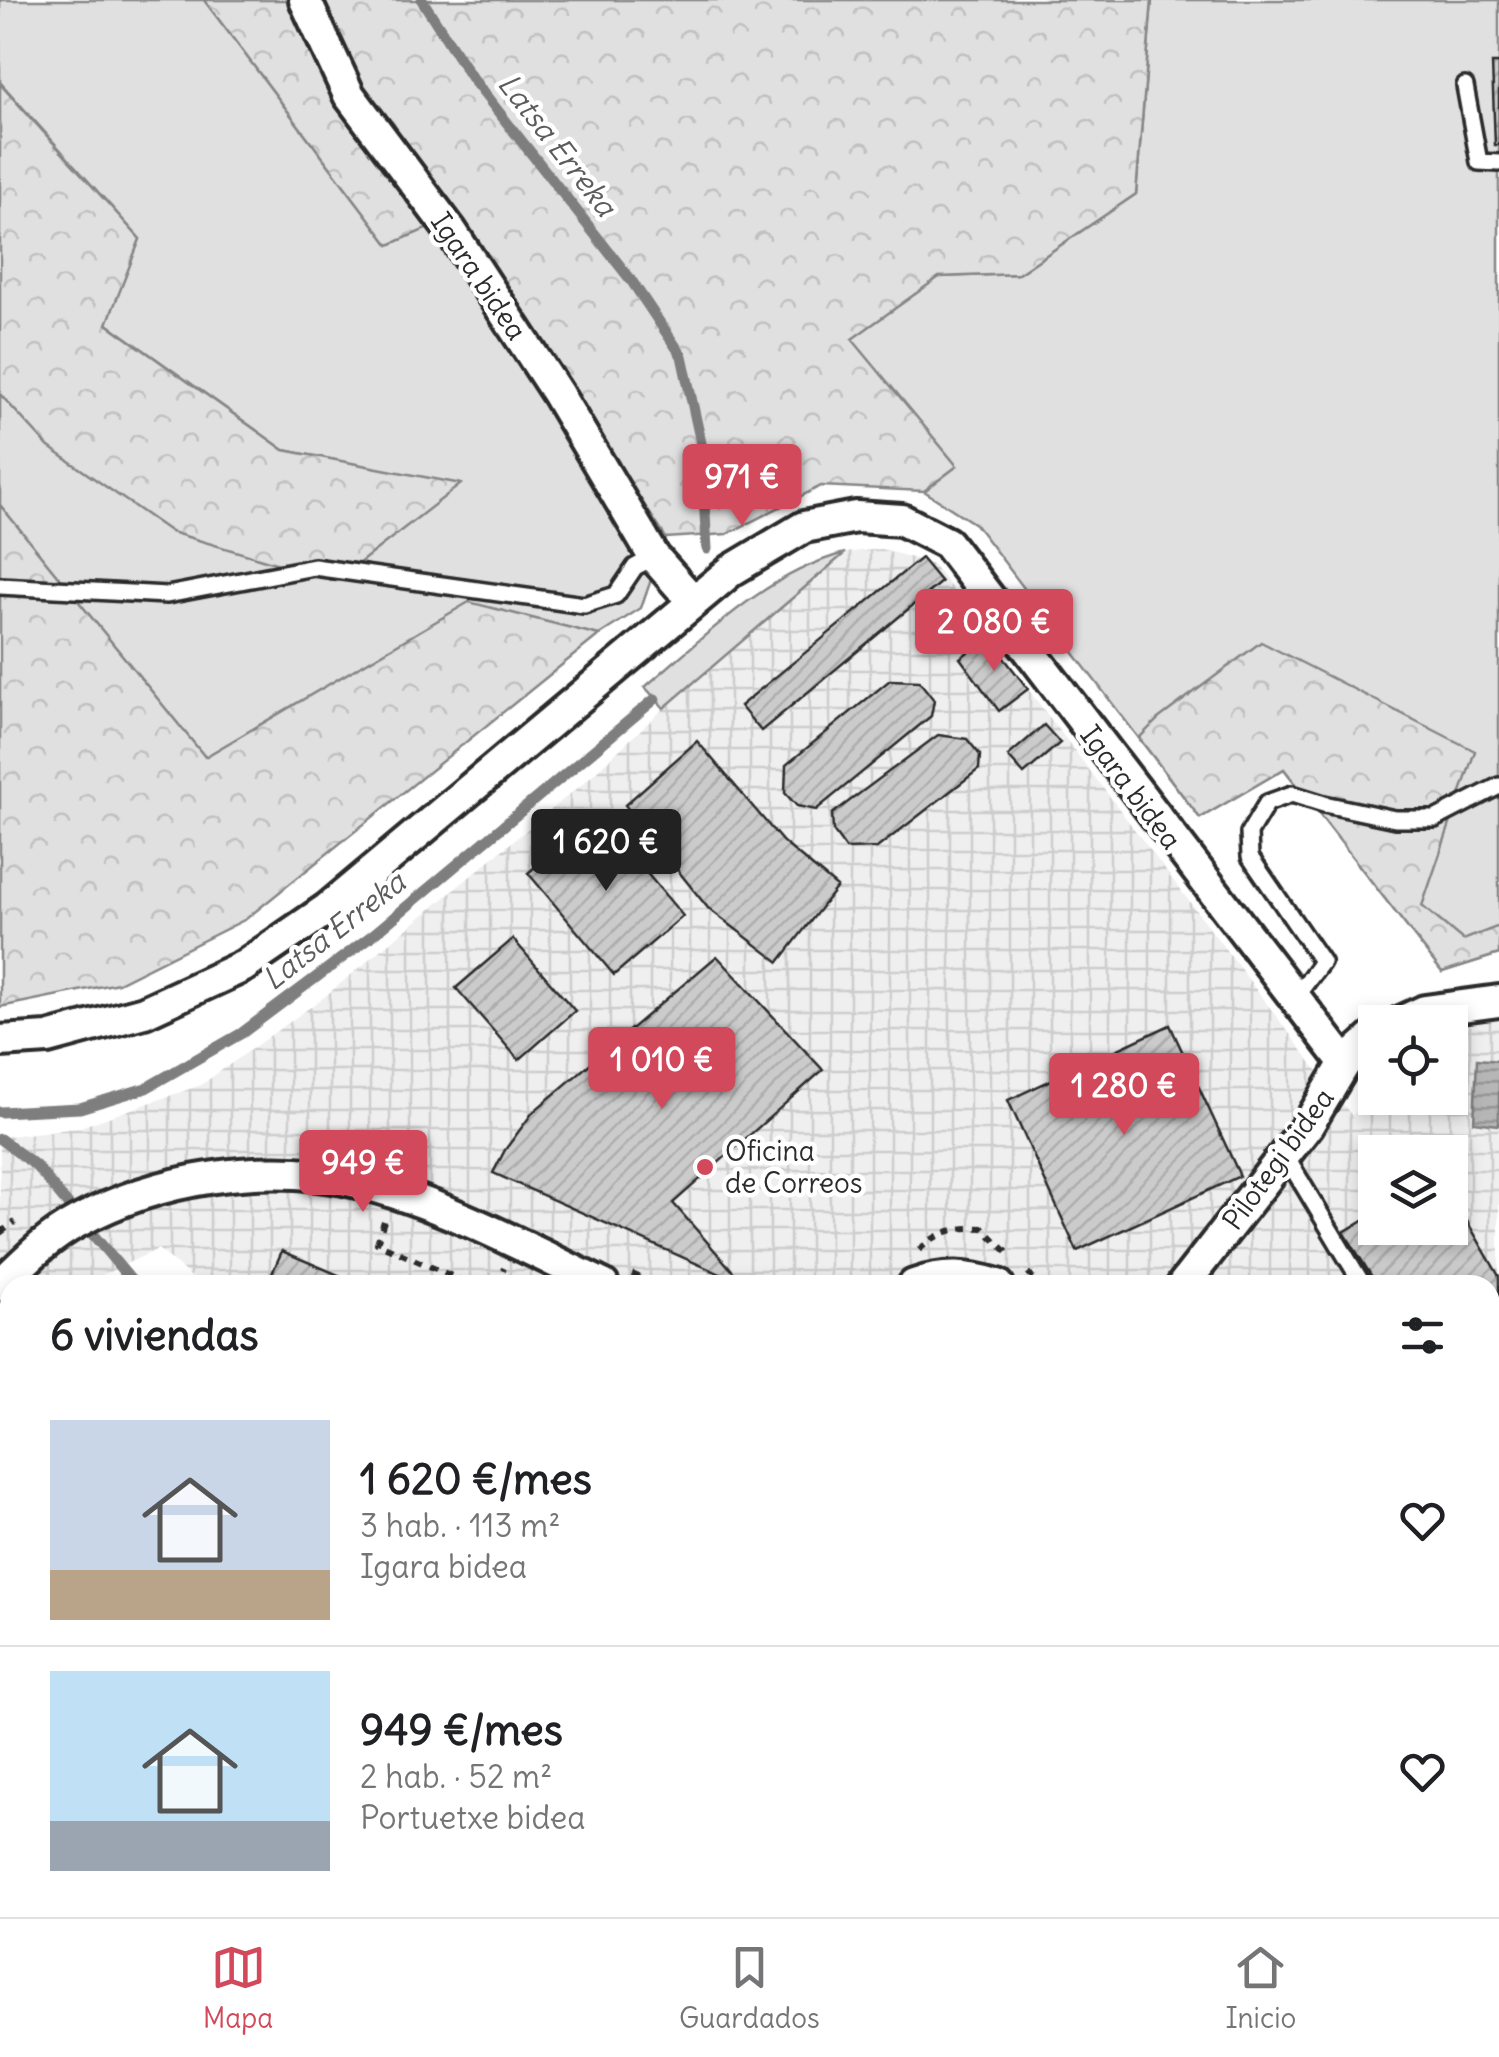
<!DOCTYPE html>
<html lang="es">
<meta charset="utf-8">
<style>
body{margin:0;font-family:Delius,sans-serif;background:#f2f2f2;color:#202124;height:100vh;display:flex;flex-direction:column;font-size:38px;white-space:nowrap}
*{box-sizing:border-box;margin:0}
p{font-size:32px;color:#757577}
.icon{flex:none;width:55px;height:55px;fill:none;stroke:currentColor;stroke-width:2;stroke-linecap:round;stroke-linejoin:round}
.map{position:relative;flex:1;overflow:hidden}
.side{position:absolute;left:0px;top:1275px;width:1500px;height:642px;display:flex;flex-direction:column;background:#fff;border-radius:30px 30px 0 0;box-shadow:0 5px 15px #0003}
.side>*{flex:none}
.buttons{position:absolute;left:1358px;top:1005px;display:grid;gap:20px}
.buttons a{display:grid;place-items:center;width:110px;height:110px;border-radius:0px;background:#fff;box-shadow:0 5px 15px #0003;font-size:50px}
.price{position:absolute;translate:-50% -85px;padding:0 22px;border-radius:10px;background:#d1495b;color:#fff;font-size:32px;line-height:65px;filter:drop-shadow(0 2px 5px #0008)}
.price::after{content:'';position:absolute;left:50%;top:60px;width:30px;height:22px;margin-left:-15px;background:inherit;clip-path:polygon(0 0,100% 0,50% 100%)}
.price.current{background:#222;color:#fff}
ul{padding:0;list-style:none}
li{display:flex;align-items:center;gap:30px;height:250px;padding:0 50px}
li+li{border-top:2px solid #e0e0e0}
li span{display:grid;place-items:center;flex:none;width:280px;height:200px;border-radius:0px;color:#555}
li>.icon{margin-inline-start:auto}
span .icon{width:120px;height:120px;fill:#fffc;stroke-width:1}
li b{font-size:42px}
h2{display:flex;justify-content:space-between;align-items:center;height:120px;padding:0 50px;font-size:42px}
.tabs{display:flex;justify-content:space-around;align-items:center;height:140px;border-top:2px solid #e0e0e0;background:#fff;font-size:28px;color:#757577}
.tabs a{display:grid;justify-items:center;gap:5px}
.tabs .current{color:#d1495b}
.map>svg:first-child{display:block}
.industrial{fill:url(#industrial-grid);fill-rule:evenodd}
.grass{fill:#e0e0e0;stroke:#868686;stroke-width:2.5}
.forest{fill:url(#forest-crowns);stroke:#868686;stroke-width:2.5}
.water{fill:url(#water-rules);stroke:#7e7e7e;stroke-width:2.5}
.lines{fill:none;stroke-linecap:round;stroke-linejoin:round}
.stream{stroke:#7e7e7e;stroke-width:11}
.building{fill:url(#building-hatch);stroke:#2b2b2b;stroke-width:2.5}
.service-casing{stroke:#2b2b2b;stroke-width:22}
.minor-casing{stroke:#2b2b2b;stroke-width:38}
.path{stroke:#2b2b2b;stroke-width:6;stroke-dasharray:8 8;stroke-linecap:butt}
.service{stroke:#fff;stroke-width:15}
.minor{stroke:#fff;stroke-width:30}
.poi-dot{fill:#d1495b;stroke:#fff;stroke-width:4}
.labels{text-anchor:middle;stroke-width:9;stroke-linejoin:round;paint-order:stroke}
.street-label{font-size:28px;fill:#2b2b2b;stroke:#fff}
.poi-label{font-size:28px;fill:#2b2b2b;stroke:#fff;text-anchor:start}
.water-label{font-size:30px;font-style:italic;fill:#5c5c5c;stroke:#fff}
</style>
<div class="map">
<svg width="1499" height="1917" viewBox="0 0 1499 1917">
<defs>
<pattern id="industrial-grid" width="8" height="8" patternUnits="userSpaceOnUse" patternTransform="scale(2.5)"><rect width="8" height="8" fill="#efefef"/><path d="M0 4h8M4 0v8" fill="none" stroke="#cdcdcd"/></pattern>
<pattern id="forest-crowns" width="20" height="18" patternUnits="userSpaceOnUse" patternTransform="scale(2.5)"><rect width="20" height="18" fill="#e0e0e0"/><path d="M2 6a3 3 0 1 1 6 0M12 15a3 3 0 1 1 6 0" fill="none" stroke="#c0c0c0"/></pattern>
<pattern id="water-rules" width="6" height="5" patternUnits="userSpaceOnUse" patternTransform="scale(2.5)"><rect width="6" height="5" fill="#b6b6b6"/><path d="M0 2.5h6" fill="none" stroke="#949494"/></pattern>
<pattern id="building-hatch" width="6" height="6" patternUnits="userSpaceOnUse" patternTransform="scale(2.5)"><rect width="6" height="6" fill="#cbcbcb"/><path d="M-1 1l2-2M0 6l6-6M5 7l2-2" fill="none" stroke="#aeaeae"/></pattern>
</defs>
<rect width="100%" height="100%" fill="#fff"/>
<filter id="ink" filterUnits="userSpaceOnUse"><feTurbulence type="fractalNoise" baseFrequency=".01" numOctaves="2"/><feDisplacementMap in="SourceGraphic" scale="20" xChannelSelector="R" yChannelSelector="G"/><feConvolveMatrix kernelMatrix="1 2 1 2 8 2 1 2 1" color-interpolation-filters="sRGB"/></filter>
<g filter="url(#ink)">
<path class="industrial" d="M881,549L933,564L1352,1116L1375,1088V1098H1450V1032L1499,1015V1917H461L465,1908H1490V1285H201L158,1249L81,1285H10V1343L0,1352V1137L77,1128L201,1085L323,998L587,780L664,708L845,553ZM1375,1152H1450V1228H1375Z"/>
<path class="grass" d="M0,0H204L389,245L456,215L666,538L641,608L599,635L469,603L205,757L0,505V394L49,447L460,485L284,450L106,323L140,239L0,82Z
M1152,0H1499V954L1442,972L1284,769L1200,818L975,524L924,491L957,466L851,339L939,277L1018,274L1136,194Z
M845,553L664,708L645,687C705,636 767,573 845,553Z"/>
<path class="forest" d="M204,0H1152L1136,194L1018,274L939,277L852,339L957,466L924,491L821,486L727,534L666,538L456,216L389,245Z
M0,84L140,239L107,324L284,450L461,484L336,581L171,532L49,447L0,394Z
M0,505L205,757L469,602L599,635L246,919L118,983L0,1007Z
M1261,642L1475,751L1422,906L1463,940L1499,926V954L1442,972L1284,769L1200,818L1139,738L1158,719Z"/>
<path class="water" d="M1477,1059L1499,1061V1125L1474,1122Z"/>
<g class="lines">
<path class="stream" d="M422,0L471,77L631,280L682,356L701,443L707,549
M0,1112L80,1108L146,1088L242,1033L374,934L655,699
M0,1139L35,1165L135,1285"/>
</g>
<path class="building" d="M1492,63H1499V145H1495Z
M921,558L941,582L761,731L740,706Z
M988,637L1028,689L999,711L960,658Z
M890,680L919,681L934,700L931,716L816,810L797,806L785,793L786,765Z
M1044,725L1060,743L1024,774L1008,756Z
M938,735L967,739L980,755L979,769L877,848L846,849L833,831L832,814Z
M697,741L783,842L837,887L779,962L708,908L625,805Z
M597,814L683,916L614,975L528,873Z
M513,939L575,1011L519,1060L456,988Z
M717,956L823,1070L673,1203L745,1285L493,1173L505,1150L533,1112Z
M1170,1025L1240,1176L1077,1251L1008,1100Z
M1450,1192L1499,1276V1462L1490,1447V1285H1377L1344,1232L1375,1213V1228H1450Z
M282,1251L362,1285H267Z
M1499,1823V1917H1298L1292,1908H1490V1829Z
M10,1880V1908H126L116,1917H0V1889Z
M494,1908H635L653,1917H488Z
M913,1908H1136L1141,1917H919Z"/>
<g class="lines">
<defs>
<path id="service" d="M1465,86L1479,162L1499,163
M0,586L167,595L314,567L584,605L616,595L635,567L654,557
M1294,999L1322,962L1250,857L1249,833L1267,803L1292,794L1324,804L1395,819H1435L1499,786
M1285,1155L1363,1285
M1490,1497L1499,1512"/>
<path id="minor" d="M305,0L349,95L451,231L557,393L654,557L692,600
M1401,1022L1425,1011L1499,1001
M0,1041L48,1038L144,1012L244,966L327,909L732,570L804,527L856,517L902,520L947,543L1345,1063
M0,1285C24,1262 47,1238 77,1222C157,1178 267,1160 357,1182C443,1203 524,1247 603,1285
M914,1285C944,1274 968,1276 998,1285
M1183,1285L1308,1125L1345,1063L1375,1036
M808,1908L813,1917"/>
</defs>
<use href="#service" class="service-casing"/>
<use href="#minor" class="minor-casing"/>
<path class="path" d="M384,1221L377,1243L472,1285
M0,1233L15,1222
M919,1250C939,1231 956,1227 983,1228L1009,1254
M1028,1273L1039,1285
M632,1274L656,1285
M496,1285L504,1268
M0,1360L10,1351"/>
<use href="#service" class="service"/>
<use href="#minor" class="minor"/>
</g>
</g>
<circle class="poi-dot" cx="705" cy="1167" r="10"/>
<g class="labels">
<g class="street-label">
<text transform="translate(479 276) rotate(56)" y="10">Igara bidea</text>
<text transform="translate(1131 787) rotate(53)" y="10">Igara bidea</text>
<text transform="translate(1278 1159) rotate(-54)" y="10">Pilotegi bidea</text>
</g>
<g class="poi-label">
<text x="725" y="1161">Oficina<tspan x="725" dy="32">de Correos</tspan></text>
</g>
<g class="water-label">
<text transform="translate(557 145) rotate(52)" y="10">Latsa Erreka</text>
<text transform="translate(334 931) rotate(-38)" y="10">Latsa Erreka</text>
</g>
</g>
</svg>
<div class="buttons">
<a><svg class="icon" aria-label="locate" viewBox="0 0 24 24"><circle cx="12" cy="12" r="6"/><path d="M12 2v4M12 18v4M2 12h4M18 12h4"/></svg></a>
<a><svg class="icon" aria-label="layers" viewBox="0 0 24 24"><path d="M12 4l9 5-9 5-9-5zM3 14l9 5 9-5"/></svg></a>
</div>
<b class="price" style="left:742px;top:529px">971 €</b>
<b class="price" style="left:994px;top:674px">2 080 €</b>
<b class="price current" style="left:606px;top:894px">1 620 €</b>
<b class="price" style="left:662px;top:1112px">1 010 €</b>
<b class="price" style="left:1124px;top:1138px">1 280 €</b>
<b class="price" style="left:363px;top:1215px">949 €</b>
<section class="side">
<h2>6 viviendas<svg class="icon" aria-label="filters" viewBox="0 0 24 24"><path d="M4 7h16M4 17h16"/><circle cx="9" cy="7" r="2"/><circle cx="15" cy="17" r="2"/></svg></h2>
<ul>
<li><span style="background:linear-gradient(#c9d6e8 75%,#b9a48a 0)"><svg class="icon" aria-label="home" viewBox="0 0 24 24"><path d="M3 11l9-7 9 7M6 9v11h12V9"/></svg></span><div><b>1 620 €/mes</b><p>3 hab. · 113 m²</p><p>Igara bidea</p></div><svg class="icon" aria-label="heart" viewBox="0 0 24 24"><path d="M12 20l-8-8c-3-5 5-10 8-4 3-6 11-1 8 4z"/></svg></li>
<li><span style="background:linear-gradient(#bfe0f5 75%,#9aa5b1 0)"><svg class="icon" aria-label="home" viewBox="0 0 24 24"><path d="M3 11l9-7 9 7M6 9v11h12V9"/></svg></span><div><b>949 €/mes</b><p>2 hab. · 52 m²</p><p>Portuetxe bidea</p></div><svg class="icon" aria-label="heart" viewBox="0 0 24 24"><path d="M12 20l-8-8c-3-5 5-10 8-4 3-6 11-1 8 4z"/></svg></li>
</ul>
</section>
</div>
<nav class="tabs">
<a class="current"><svg class="icon" aria-label="map" viewBox="0 0 24 24"><path d="M3 6l6-2 6 2 6-2v14l-6 2-6-2-6 2zM9 4v14M15 6v14"/></svg>Mapa</a>
<a><svg class="icon" aria-label="saved" viewBox="0 0 24 24"><path d="M7 4h10v16l-5-4-5 4z"/></svg>Guardados</a>
<a><svg class="icon" aria-label="home" viewBox="0 0 24 24"><path d="M3 11l9-7 9 7M6 9v11h12V9"/></svg>Inicio</a>
</nav>
